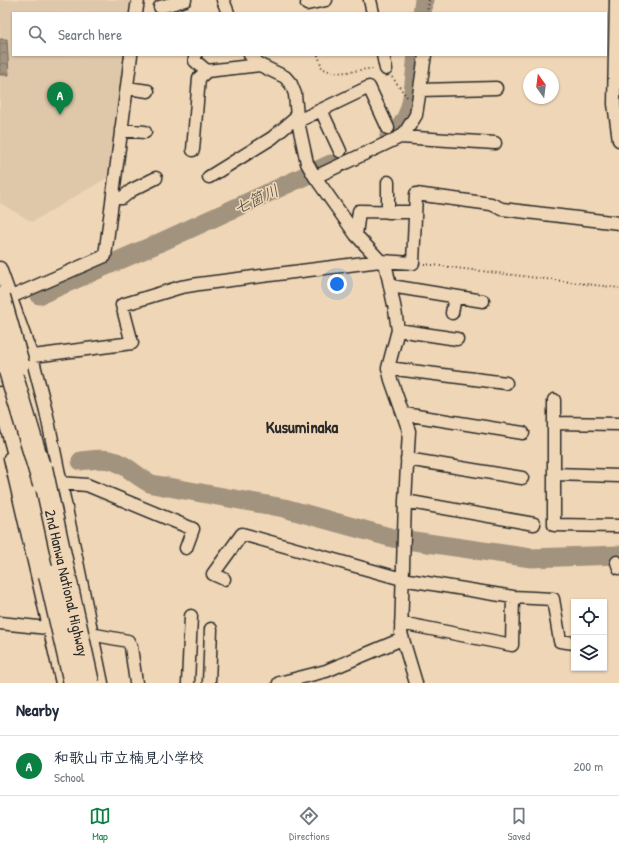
<!DOCTYPE html>
<meta charset="utf-8">
<style>
:root{--surface:#fff;--page:#f2f2f3;--text:#1f2937;--muted:#747a83;--line:#e0e1e3;--accent:#0b8043}
body{margin:0;font-family:"Patrick Hand","Klee One",sans-serif;background:var(--page);color:var(--text)}
.controls{position:absolute;right:12px;bottom:12px;display:grid;overflow:hidden;border-radius:0px;box-shadow:0 1px 3px #0004}
.controls button{width:36px;height:36px;display:grid;place-items:center;padding:0;border:0;border-bottom:1px solid var(--line);background:var(--surface);color:var(--text);font:20px sans-serif}
.compass{position:absolute;left:523px;top:68px;width:36px;height:36px;border-radius:50%;background:var(--surface);box-shadow:0 1px 3px #0004;rotate:346deg}
.you{position:absolute;left:337px;top:284px;width:14px;height:14px;margin:-10px;border:3px solid #fff;border-radius:50%;background:#1a73e8;box-shadow:0 0 0 6px #1a73e833}
.badge{display:grid;place-items:center;width:26px;height:26px;border-radius:50%;background:var(--accent);color:#fff;font-size:13px;font-weight:700}
.pin{position:absolute;translate:-50% -33px;filter:drop-shadow(0 1px 2px #0008)}
.pin::after{content:'';position:absolute;top:21px;width:14px;height:12px;background:inherit;clip-path:polygon(0 0,100% 0,50% 100%)}
.list{margin:0;padding:0;list-style:none}
h2{display:flex;justify-content:space-between;align-items:center;height:52px;margin:0;padding:0 16px;font-size:17px}
h2 small{font-size:13px;font-weight:400;color:var(--muted)}
.list li{display:grid;grid-template-columns:26px 1fr auto;gap:12px;align-items:center;box-sizing:border-box;height:60px;padding:0 16px;border-top:1px solid var(--line)}
.list b{display:block;font-size:15px;white-space:nowrap}
.list p{margin:0;font-size:13px;white-space:nowrap;color:var(--muted)}
.list em{font-size:13px;font-style:normal;color:var(--muted)}
.icon{flex:none;width:22px;height:22px;fill:none;stroke:currentColor;stroke-width:2;stroke-linecap:round;stroke-linejoin:round}
.map{position:relative;flex:none;width:619px;height:683px;overflow:hidden}
.search{position:absolute;background:var(--surface);box-shadow:0 1px 3px #0004;left:12px;right:12px;top:12px;height:44px;display:flex;align-items:center;gap:10px;box-sizing:border-box;padding:0 14px;border-radius:0px;color:var(--muted);font-size:15px}
.sheet{height:112px;background:var(--surface)}
nav{display:flex;justify-content:space-around;align-items:center;box-sizing:border-box;height:56px;border-top:1px solid var(--line);background:var(--surface);font-size:11px;color:var(--muted)}
nav a{display:grid;justify-items:center;gap:2px}
nav .on{color:var(--accent)}
.map>svg:first-child{display:block}
</style>
<div class="map">
<svg width="619" height="683" viewBox="0 0 619 683">
<defs>
<pattern id="water-waves" width="16" height="10" patternUnits="userSpaceOnUse"><rect width="16" height="10" fill="#a2937f"/><path d="M0 5q4-4 8 0t8 0" fill="none" stroke="#847868"/></pattern>
</defs>
<rect width="100%" height="100%" fill="#efd6b6"/>
<filter id="ink" filterUnits="userSpaceOnUse"><feTurbulence type="fractalNoise" baseFrequency=".025" numOctaves="2"/><feDisplacementMap in="SourceGraphic" scale="8" xChannelSelector="R" yChannelSelector="G"/><feConvolveMatrix kernelMatrix="1 2 1 2 8 2 1 2 1" color-interpolation-filters="sRGB"/></filter>
<g filter="url(#ink)">
<path fill="#dfc8aa" d="M0,0H134L132,13H13V55H127L112,175L32,222L0,203Z"/>
<path fill="url(#water-waves)" stroke="#72695d" d="M0,39H7L9,75H0Z"/>
<g fill="none" stroke-linecap="round" stroke-linejoin="round">
<path stroke="#a2937f" stroke-width="19" d="M422,13L424,0
M389,137C416,120 413,83 417,55
M39,295L159,243L331,164
M81,461C90,460 101,458 110,460C126,463 137,478 152,484L284,508L393,538L531,558L619,555"/>
<g stroke="#2b2b2b" stroke-width="15">
<path id="minor" d="M223,0L228,13
M370,0L373,13
M616,0L614,104L619,140
M307,4L326,0
M160,7L185,0
M136,13L138,0
M195,55V61L207,71
M250,55L260,65L285,77L291,84L295,94L297,117L307,163L315,177L356,235L386,267L395,310L398,330L388,368L391,380L409,431L405,501L401,633L416,683
M383,55L386,69
M127,88L148,91
M420,90L496,88
M321,110L340,151
M298,121L369,87L388,128
M121,130L145,132
M400,137L495,143
M193,150L199,78L207,71L260,65
M209,177L272,138L297,117
M315,177L400,137L406,131L416,115L425,55
M113,198H122L132,190L156,178
M388,212V182
M356,235L359,211L415,212
M0,268L32,357L46,411L102,683
M391,286L483,301
M11,297L105,256L131,55
M452,313L455,297
M398,330L457,339
M11,359L132,343L122,305L181,287L199,284L380,261L413,263L416,194L491,204L502,209L619,223
M388,368L506,383
M554,400V525L619,526
M404,414L523,433
M554,423L619,424
M10,458L62,683
M407,459L522,478
M554,474L619,476
M61,483L87,485L193,529L186,548
M405,501L534,524
M617,562L619,568
M224,579L213,574L242,534L402,579L513,597L553,599L560,641L574,643
M0,623L57,629
M401,623L512,645L513,597
M85,633L128,641L131,647L136,683
M188,683L191,616
M209,683L211,629
M279,683L326,671L402,639"/>
</g>
<g stroke="#2b2b2b" stroke-width="23">
<path id="trunk" d="M0,397L8,417L21,466"/>
</g>
<g stroke="#2b2b2b" stroke-width="25">
<path id="motorway" d="M22,447L35,495L49,575"/>
</g>
<path stroke="#2b2b2b" stroke-width="2" stroke-dasharray="1 3" stroke-linecap="butt" d="M427,13L429,0
M318,55L322,68C340,78 356,68 375,69
M392,77L407,97
M424,264L619,288"/>
<use href="#minor" stroke="#efd6b6" stroke-width="12"/>
<use href="#trunk" stroke="#efd6b6" stroke-width="20"/>
<use href="#motorway" stroke="#efd6b6" stroke-width="22"/>
<g stroke="#2b2b2b" stroke-width="23" stroke-linecap="butt">
<path id="trunk-bridge" d="M0,297L19,364
M42,468L89,683
M49,575L74,683"/>
</g>
<g stroke="#2b2b2b" stroke-width="25" stroke-linecap="butt">
<path id="motorway-bridge" d="M0,337L44,484"/>
</g>
<use href="#trunk-bridge" stroke="#efd6b6" stroke-width="20"/>
<use href="#motorway-bridge" stroke="#efd6b6" stroke-width="22"/>
</g>
</g>
<g text-anchor="middle" dominant-baseline="central" stroke-width="3.5" stroke-linejoin="round" paint-order="stroke">
<g font-size="15" fill="#2b2b2b" stroke="#efd6b6">
<text transform="translate(67 583) rotate(77)">2nd Hanwa National Highway</text>
</g>
<g font-size="16" font-style="italic" fill="#494540" stroke="#efd6b6">
<text transform="translate(256 199) rotate(-25)">七箇川</text>
</g>
<g font-size="17" font-weight="bold" fill="#2b2b2b" stroke="#efd6b6">
<text x="302" y="426">Kusuminaka</text>
</g>
</g>
</svg>
<div class="controls">
<button><svg class="icon" aria-label="locate" viewBox="0 0 24 24"><circle cx="12" cy="12" r="6"/><path d="M12 2v4M12 18v4M2 12h4M18 12h4"/></svg></button>
<button><svg class="icon" aria-label="layers" viewBox="0 0 24 24"><path d="M12 4l9 5-9 5-9-5zM3 14l9 5 9-5"/></svg></button>
</div>
<svg class="compass" viewBox="-18 -18 36 36"><path d="M0-13l5 13h-10z" fill="#e53935"/><path d="M0 13l5-13h-10z" fill="#747a83"/></svg>
<div class="you"></div>
<div class="pin badge" style="left:60px;top:115px">A</div>
<div class="search"><svg class="icon" aria-label="search" viewBox="0 0 24 24"><circle cx="10" cy="10" r="6"/><path d="M15 15l6 6"/></svg>Search here</div>
</div>
<section class="sheet">
<h2>Nearby<small></small></h2>
<ul class="list">
<li><span class="badge">A</span><div><b>和歌山市立楠見小学校</b><p>School</p></div><em>200 m</em></li>
</ul>
</section>
<nav>
<a class="on"><svg class="icon" aria-label="map" viewBox="0 0 24 24"><path d="M3 6l6-2 6 2 6-2v14l-6 2-6-2-6 2zM9 4v14M15 6v14"/></svg>Map</a>
<a><svg class="icon" aria-label="directions" viewBox="0 0 24 24"><path d="M12 3l9 9-9 9-9-9zM9 14v-3h6M13 9l2 2-2 2"/></svg>Directions</a>
<a><svg class="icon" aria-label="saved" viewBox="0 0 24 24"><path d="M7 4h10v16l-5-4-5 4z"/></svg>Saved</a>
</nav>
